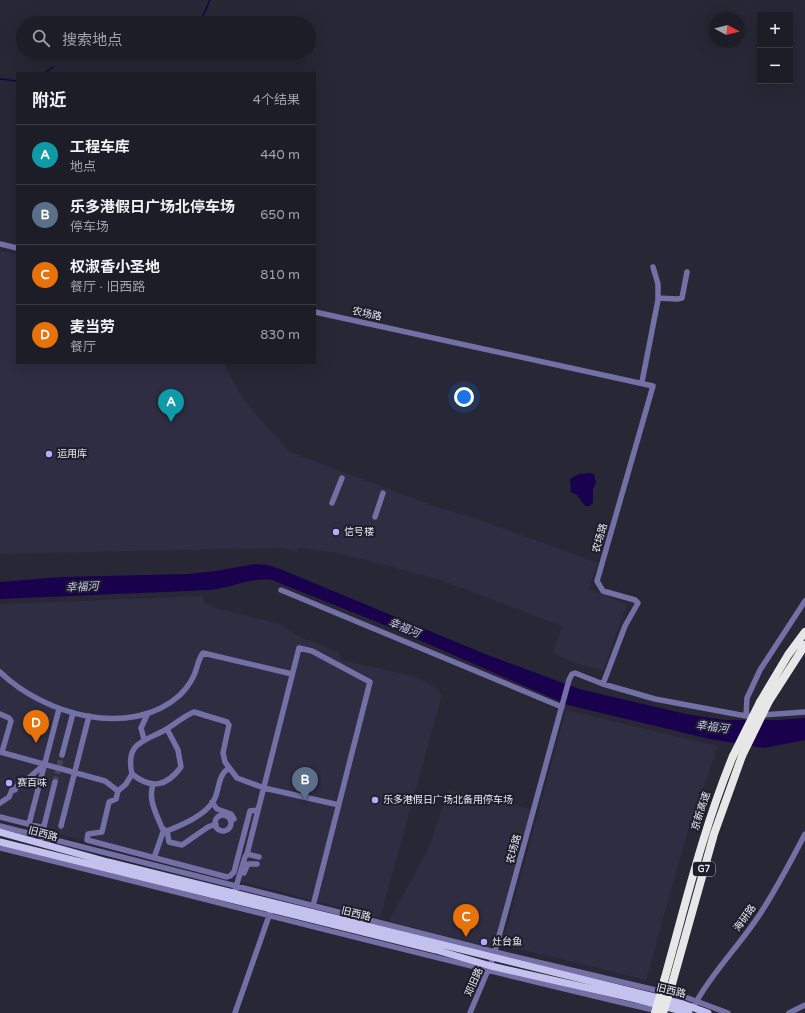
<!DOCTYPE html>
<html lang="zh">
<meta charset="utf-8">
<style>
:root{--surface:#1d1d28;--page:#2a2a34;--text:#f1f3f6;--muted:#a0a2a8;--line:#3b3b45;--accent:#bca0f2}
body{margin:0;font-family:"Varela Round","Noto Sans SC",sans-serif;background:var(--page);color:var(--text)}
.controls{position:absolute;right:12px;top:12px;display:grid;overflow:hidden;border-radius:0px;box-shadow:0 4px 16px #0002}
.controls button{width:36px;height:36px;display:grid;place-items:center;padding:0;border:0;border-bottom:1px solid var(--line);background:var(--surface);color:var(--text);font:20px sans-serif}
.compass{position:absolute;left:709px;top:12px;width:36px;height:36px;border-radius:50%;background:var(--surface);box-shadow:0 4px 16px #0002;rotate:97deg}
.you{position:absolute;left:464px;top:397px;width:14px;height:14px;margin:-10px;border:3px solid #fff;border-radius:50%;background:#1a73e8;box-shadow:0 0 0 6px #1a73e833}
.badge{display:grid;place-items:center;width:26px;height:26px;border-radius:50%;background:var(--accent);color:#fff;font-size:13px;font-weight:700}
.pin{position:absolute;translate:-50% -33px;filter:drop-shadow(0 1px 2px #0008)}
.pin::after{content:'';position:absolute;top:21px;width:14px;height:12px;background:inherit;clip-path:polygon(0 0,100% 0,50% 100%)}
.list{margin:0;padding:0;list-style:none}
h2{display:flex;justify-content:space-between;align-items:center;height:52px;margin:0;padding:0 16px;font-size:17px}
h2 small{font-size:13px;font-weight:400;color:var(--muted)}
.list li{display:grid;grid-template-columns:26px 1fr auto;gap:12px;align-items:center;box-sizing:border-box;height:60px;padding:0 16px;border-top:1px solid var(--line)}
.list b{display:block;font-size:15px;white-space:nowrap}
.list p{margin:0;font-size:13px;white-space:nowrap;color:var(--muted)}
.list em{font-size:13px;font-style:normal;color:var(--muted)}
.icon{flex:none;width:22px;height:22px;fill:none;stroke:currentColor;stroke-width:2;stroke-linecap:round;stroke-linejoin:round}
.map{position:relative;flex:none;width:805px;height:1013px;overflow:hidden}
.search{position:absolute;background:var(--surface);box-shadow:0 4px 16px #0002;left:16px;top:16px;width:300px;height:44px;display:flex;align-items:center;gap:10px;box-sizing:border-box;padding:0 14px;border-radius:22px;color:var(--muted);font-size:15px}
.panel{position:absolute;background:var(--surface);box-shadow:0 4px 16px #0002;left:16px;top:72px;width:300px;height:292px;border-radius:0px}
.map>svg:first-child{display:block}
</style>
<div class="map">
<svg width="805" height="1013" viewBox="0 0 805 1013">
<rect width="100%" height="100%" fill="#272735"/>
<path fill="#2e2d41" d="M0,251L17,254V363H224L238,391L259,418L290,452L442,509L469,516L598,563L589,589L627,604L603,671L578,664L552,653L562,626L438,579L337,553L299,548L297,552L283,548L0,554Z
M202,596L205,603L215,608L281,624L296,635L338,652L342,660L417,677L437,689L442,695L380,918L78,839L0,821V604Z
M566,710L718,746L687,834L646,980L502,945Z
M449,790L531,809L493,948L389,921L427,851Z"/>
<path fill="#1a014e" d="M590,473L594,474L596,483L593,489V503L589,506H585L577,495L571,492L570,479L579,474Z
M255,564L267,565L280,569L485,654L579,689L686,714L724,720H780L805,718V740L764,748L710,739L568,705L387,626L272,580C249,577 232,588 209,590L0,599V582L61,577L188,574L216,571Z"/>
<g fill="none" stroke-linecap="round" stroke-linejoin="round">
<path stroke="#1a014e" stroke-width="1.5" d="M200,23L210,0
M45,73L53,67
M0,79L17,81"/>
<path stroke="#454552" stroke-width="5.5" stroke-dasharray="5.5 3" stroke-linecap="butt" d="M55,782L62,755"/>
<path stroke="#7370a6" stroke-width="5.5" d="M0,244L17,248
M658,298L677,299L682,298L687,272
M315,312L653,386L597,581L603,591L635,600L638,603L625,626L603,684L575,673L572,674L569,680L493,958L470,1013
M642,382L658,300V284L653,267
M332,503L342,478
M375,517L383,493
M281,590L562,707
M0,672C43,714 130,740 180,695C187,688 193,680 196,670C198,664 199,658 203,653L292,674
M603,684L655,699L746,716L805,712
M0,714L9,718L11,721L2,752
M746,716L747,698L760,670L805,601
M144,739L141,728L148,713
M0,752L105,781L118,791L126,784L132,774C125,743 143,742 165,730C175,724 184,716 194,712L227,722L229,725L223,753L225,762L237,778L264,788L339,805
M62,755L73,713
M132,774C152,790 167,786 181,767L178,750L167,729
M153,784C148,800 156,813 162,828L167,831C182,825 206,815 214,800C220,789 217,776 229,768
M118,791L116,799L109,802L102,832L88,834L87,840L227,877L230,876L234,872L250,811L258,810
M212,802L217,809L231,814L234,819
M0,803L9,797L12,790H15L18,784L25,781L45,764
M215 823a8 8 0 1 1 16 0a8 8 0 1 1-16 0Z
M0,817L44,828
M29,824L59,709
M0,826L495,952L685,997L728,1013
M61,826L89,716
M167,831L169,842L182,845L208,827L216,824
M41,838L55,782
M0,848C219,902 438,960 658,1011
M247,854L299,648L312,651L370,682L313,906
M154,858L164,829
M244,873L248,864H257
M233,897L245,857L247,854L259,857
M695,1004C713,971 740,945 760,914C777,888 791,861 805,834
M235,1013L270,913
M789,1013L805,1005"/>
<path stroke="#c3c2ef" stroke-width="7" d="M0,832L108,862L683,1004L708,1013
M0,842L436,950L491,966L632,998L689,1013"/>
<path stroke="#e7e7e7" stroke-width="8" d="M769,701L805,645
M760,702L788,655L805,632
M664,981C685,906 703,829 733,756
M672,984L714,834L742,756"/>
<path stroke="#e7e7e7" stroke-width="8" d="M733,756L760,702
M742,756L769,701
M655,1013L664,981
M663,1013L672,984"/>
</g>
<g fill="#b1adfa" stroke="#1d1d2b" stroke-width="1.5">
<circle cx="49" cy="454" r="4"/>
<circle cx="336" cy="532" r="4"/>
<circle cx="9" cy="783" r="4"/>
<circle cx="375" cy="800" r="4"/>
<circle cx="484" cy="942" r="4"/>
</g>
<g text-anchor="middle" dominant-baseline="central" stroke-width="4" stroke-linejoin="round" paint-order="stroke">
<rect fill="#1d1d2b" stroke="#afafb9" stroke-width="1" x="693" y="862" width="22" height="14" rx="3"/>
<g font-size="9" font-weight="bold" fill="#ededf6">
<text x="704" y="869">G7</text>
</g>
<g font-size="10" fill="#ededf6" stroke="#1d1d2b">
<text transform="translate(367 314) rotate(12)">农场路</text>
<text transform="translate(600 538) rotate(-74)">农场路</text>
<text transform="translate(701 811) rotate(-72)">京新高速</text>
<text transform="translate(43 834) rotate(15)">旧西路</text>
<text transform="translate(514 849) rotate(-75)">农场路</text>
<text transform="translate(356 914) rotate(14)">旧西路</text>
<text transform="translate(745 918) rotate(-54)">海研路</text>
<text transform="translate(474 982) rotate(-66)">邓旧路</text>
<text transform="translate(671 991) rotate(14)">旧西路</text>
</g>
<g font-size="10" fill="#ededf6" stroke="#1d1d2b" text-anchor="start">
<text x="57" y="454">运用库</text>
<text x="344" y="532">信号楼</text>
<text x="17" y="783">赛百味</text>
<text x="383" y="800">乐多港假日广场北备用停车场</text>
<text x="492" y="942">灶台鱼</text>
</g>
<g font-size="11" font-style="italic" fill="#c7c7f3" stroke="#1d1d2b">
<text transform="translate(82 587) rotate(-3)">幸福河</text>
<text transform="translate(404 628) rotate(23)">幸福河</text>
<text transform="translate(712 727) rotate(8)">幸福河</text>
</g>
</g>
</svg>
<div class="controls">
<button>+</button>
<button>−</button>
</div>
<svg class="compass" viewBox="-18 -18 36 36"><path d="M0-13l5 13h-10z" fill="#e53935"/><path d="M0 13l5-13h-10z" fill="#a0a2a8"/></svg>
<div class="you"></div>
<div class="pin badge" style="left:171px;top:422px;background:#0f9aa8">A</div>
<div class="pin badge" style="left:305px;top:800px;background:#5c6f8a">B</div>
<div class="pin badge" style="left:466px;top:937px;background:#e8710a">C</div>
<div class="pin badge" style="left:36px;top:743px;background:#e8710a">D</div>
<div class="search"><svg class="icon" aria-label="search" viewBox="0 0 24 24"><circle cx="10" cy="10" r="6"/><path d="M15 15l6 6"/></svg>搜索地点</div>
<section class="panel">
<h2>附近<small>4个结果</small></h2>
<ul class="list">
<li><span class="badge" style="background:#0f9aa8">A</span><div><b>工程车库</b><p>地点</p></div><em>440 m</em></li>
<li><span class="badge" style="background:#5c6f8a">B</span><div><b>乐多港假日广场北停车场</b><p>停车场</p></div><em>650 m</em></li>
<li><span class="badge" style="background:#e8710a">C</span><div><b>权淑香小圣地</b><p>餐厅 · 旧西路</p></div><em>810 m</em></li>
<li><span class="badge" style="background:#e8710a">D</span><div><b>麦当劳</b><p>餐厅</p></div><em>830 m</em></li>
</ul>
</section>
</div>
